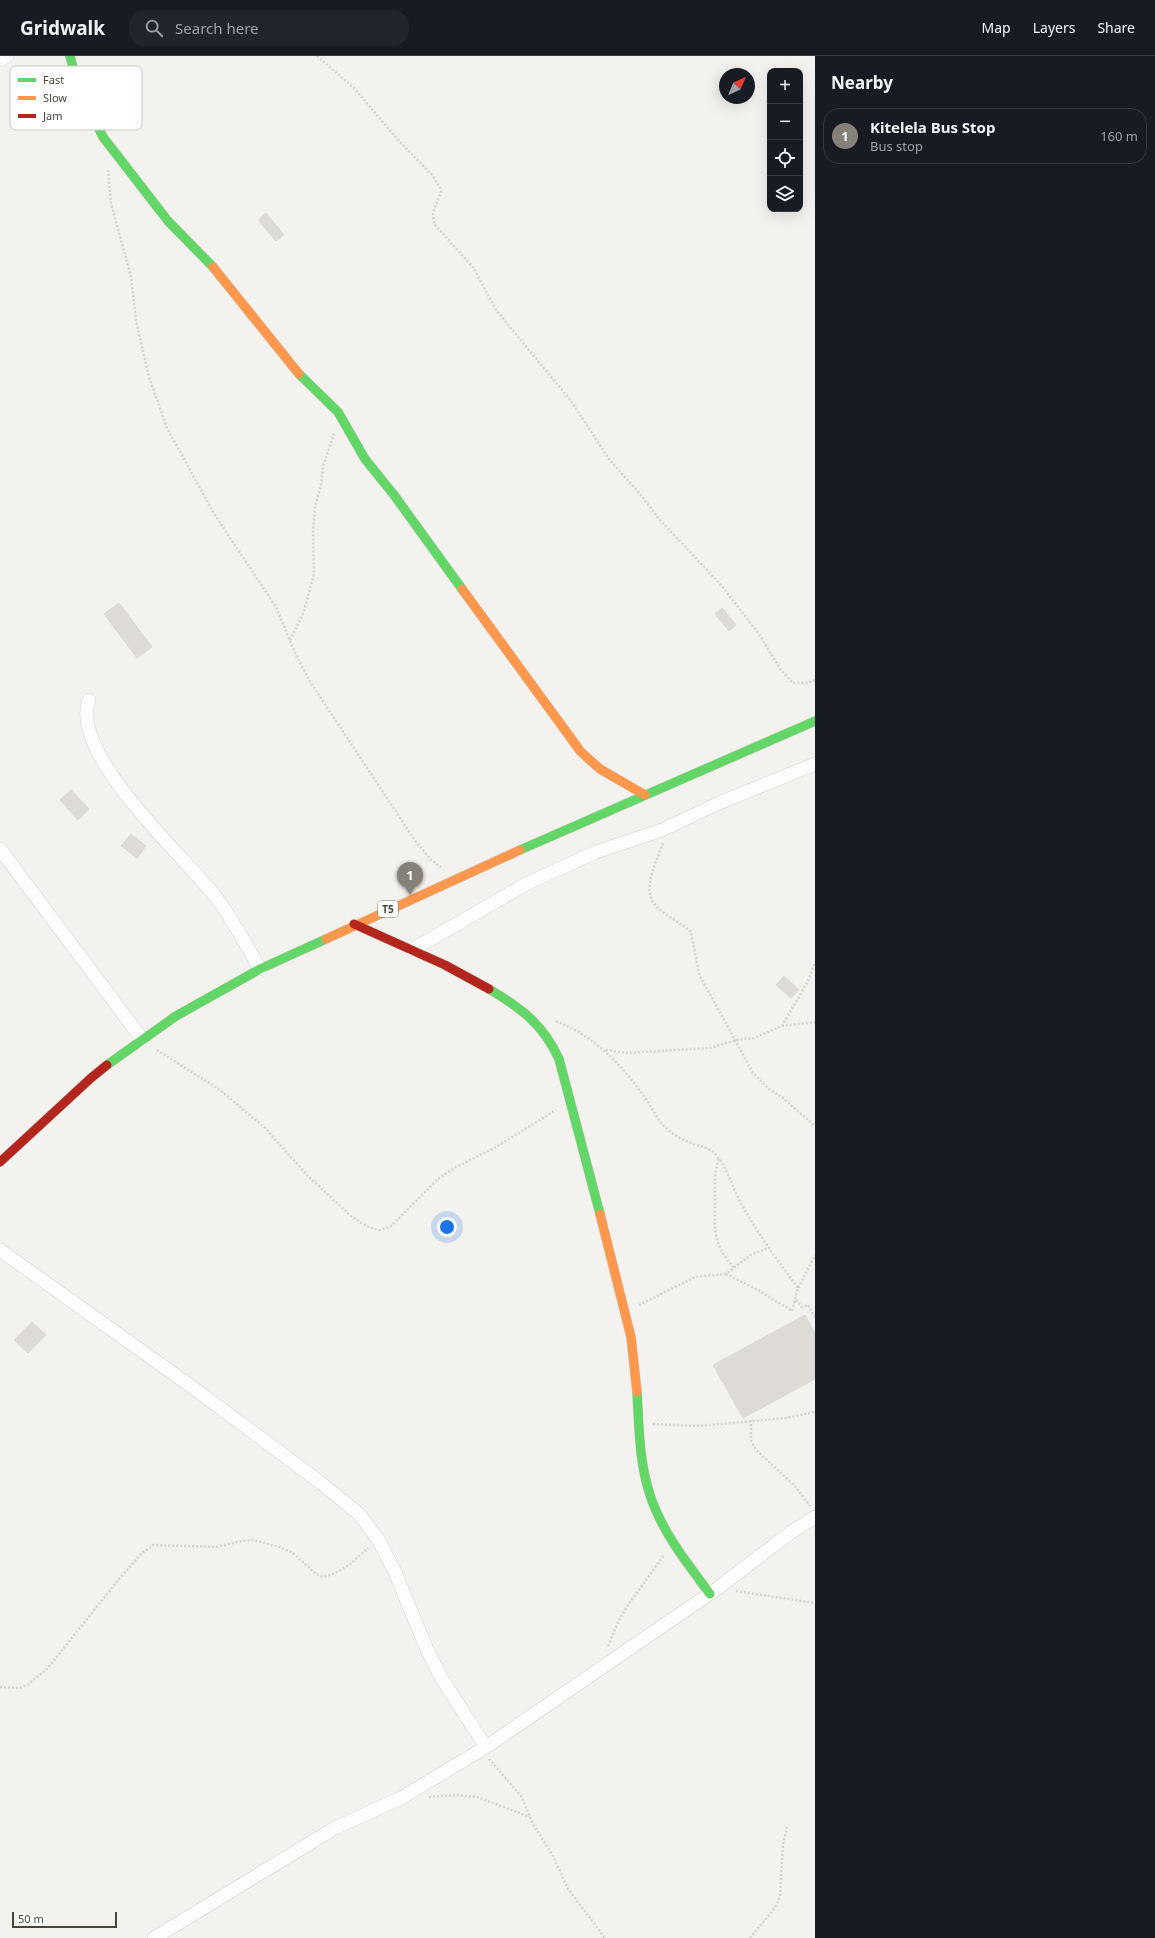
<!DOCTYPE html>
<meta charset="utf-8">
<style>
:root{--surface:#171b24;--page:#20242c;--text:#f1f3f6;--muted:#9ea1a6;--line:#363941;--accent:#868178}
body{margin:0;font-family:"Noto Sans",sans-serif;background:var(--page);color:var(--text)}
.controls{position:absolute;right:12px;top:12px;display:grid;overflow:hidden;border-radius:8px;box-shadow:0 4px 16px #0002}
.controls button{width:36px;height:36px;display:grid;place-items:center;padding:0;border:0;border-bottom:1px solid var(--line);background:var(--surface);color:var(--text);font:20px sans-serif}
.compass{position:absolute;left:719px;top:12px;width:36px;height:36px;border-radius:50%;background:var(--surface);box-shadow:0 4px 16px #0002;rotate:44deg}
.scale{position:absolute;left:12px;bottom:10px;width:105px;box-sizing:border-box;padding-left:4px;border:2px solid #4b4439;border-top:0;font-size:11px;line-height:14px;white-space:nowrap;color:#4b4439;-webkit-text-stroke:3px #fff;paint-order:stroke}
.you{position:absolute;left:447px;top:1171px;width:14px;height:14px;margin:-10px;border:3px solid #fff;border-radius:50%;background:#1a73e8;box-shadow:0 0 0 6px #1a73e833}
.badge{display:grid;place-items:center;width:26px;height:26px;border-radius:50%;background:var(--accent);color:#fff;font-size:13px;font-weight:700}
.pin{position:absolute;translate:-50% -33px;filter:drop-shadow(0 1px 2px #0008)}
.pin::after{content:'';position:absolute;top:21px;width:14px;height:12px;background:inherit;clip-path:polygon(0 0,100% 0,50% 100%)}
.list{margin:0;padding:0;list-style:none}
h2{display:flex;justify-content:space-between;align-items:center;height:52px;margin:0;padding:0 16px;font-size:17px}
h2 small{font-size:13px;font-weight:400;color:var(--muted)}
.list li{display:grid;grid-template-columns:26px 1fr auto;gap:12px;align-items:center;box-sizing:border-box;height:56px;margin:0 8px 8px;padding:0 8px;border:1px solid var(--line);border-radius:16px}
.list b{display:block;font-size:15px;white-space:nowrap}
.list p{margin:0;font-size:13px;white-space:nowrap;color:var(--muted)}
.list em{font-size:13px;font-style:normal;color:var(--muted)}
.icon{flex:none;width:22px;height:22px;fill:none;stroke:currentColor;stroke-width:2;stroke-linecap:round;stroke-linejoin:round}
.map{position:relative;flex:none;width:815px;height:1882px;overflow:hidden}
header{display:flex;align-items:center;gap:24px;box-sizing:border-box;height:56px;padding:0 20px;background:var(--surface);border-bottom:1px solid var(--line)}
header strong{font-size:19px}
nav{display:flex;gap:22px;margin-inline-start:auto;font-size:14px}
.search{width:280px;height:36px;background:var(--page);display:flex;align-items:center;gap:10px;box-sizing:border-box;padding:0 14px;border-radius:16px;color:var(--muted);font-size:15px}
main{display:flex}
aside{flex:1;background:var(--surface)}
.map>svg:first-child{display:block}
</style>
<header>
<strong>Gridwalk</strong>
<div class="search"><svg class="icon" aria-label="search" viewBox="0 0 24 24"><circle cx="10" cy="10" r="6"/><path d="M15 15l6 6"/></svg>Search here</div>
<nav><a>Map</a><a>Layers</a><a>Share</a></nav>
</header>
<main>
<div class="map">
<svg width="815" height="1882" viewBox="0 0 815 1882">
<rect width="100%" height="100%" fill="#f4f2ee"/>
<path fill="#dedbd6" stroke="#dcd9d4" d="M266,157L284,179L276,185L258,164Z
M119,547L152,591L137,602L104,558Z
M722,552L736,569L729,575L715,558Z
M71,734L89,753L78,764L60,744Z
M131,778L146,790L137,802L121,790Z
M784,920L799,934L791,942L776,929Z
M805,1259L815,1277V1323L743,1362L713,1309Z
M32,1266L46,1279L28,1297L14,1284Z"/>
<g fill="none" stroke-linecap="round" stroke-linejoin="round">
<g stroke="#d2d0cb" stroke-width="14">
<path id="street" d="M0,4L7,0
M89,644C69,698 183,799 215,840C233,863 246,889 260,913
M0,793L142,983
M412,894L526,828L596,796L662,774L719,747L815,708
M0,1194L188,1328L321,1427L359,1458L378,1483L395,1516L428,1596L442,1623L486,1691
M154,1882L335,1772L403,1741L486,1691L718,1532L790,1477L815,1461"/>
</g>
<g stroke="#d3cfc5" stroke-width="10">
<path id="fast" d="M70,0L78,31L103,81L168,165L213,211
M299,318L338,356L365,403L394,439L462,533
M520,794L815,665
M489,933C521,952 543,968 559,1003L600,1158
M107,1009L176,960L260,913L326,883
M637,1336C639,1370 639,1406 650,1439C662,1476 687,1507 710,1538"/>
</g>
<g stroke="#d3cfc5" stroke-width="10">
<path id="slow" d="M213,211L299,318
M462,533L581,696L600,713L645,739
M326,883L520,794
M600,1158L631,1281L637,1336"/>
</g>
<g stroke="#d3cfc5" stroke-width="10">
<path id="jam" d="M354,868L445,909L489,933
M0,1106L91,1022L107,1009"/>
</g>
<path stroke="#d3d2cc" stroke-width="2.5" stroke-dasharray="2 2" stroke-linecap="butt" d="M317,0L353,31L399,85L432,119L440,131L441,136L433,156L434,168L473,211L496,254L571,345L609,403L640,438L659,463L721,529L759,578L781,614L793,627H807L815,624
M108,114L111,147L131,221L136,265L149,321L167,372L213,456L276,551L295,597L309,624L416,786L431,804L441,811
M290,584L303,558L314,518L313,476L315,451L321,429L323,410L334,378
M663,787C657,806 639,835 658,852C668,861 681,867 691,876L699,918L753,1017L769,1033L783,1042L815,1070
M556,965C597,982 621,1008 646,1043C654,1054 657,1065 667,1073C674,1079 682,1083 691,1087C700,1091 711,1091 717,1100C728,1114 733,1133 742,1149C758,1178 778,1205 798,1232
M782,970L808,925L815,906
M157,994L220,1034L264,1071L308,1120L352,1161L368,1171L379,1174L390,1171L438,1123L454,1112L496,1091L556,1054
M606,994L627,997L710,992L736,984L754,982L782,970L815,966
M719,1103C714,1115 715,1126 715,1140C715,1173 711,1185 734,1212
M726,1218L758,1234L792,1255L798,1232L815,1199
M796,1244L802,1251L808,1249L815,1261
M639,1249L695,1221L726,1218L752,1198L769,1192
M751,1364V1384L756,1394L794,1429L810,1450
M653,1368L699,1370L786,1362L815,1356
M736,1535L815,1547
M608,1590L618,1566L628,1549L664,1499
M0,1631L20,1632L27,1629L47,1613L119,1523L142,1497L153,1489L216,1491L242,1485L253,1484L280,1491L293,1497L316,1518L323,1521L333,1518L349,1509L368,1492
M489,1703L521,1740L534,1770L552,1798L568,1833L605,1882
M429,1741L456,1739L477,1741L530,1761
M750,1882L770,1858L777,1848L780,1839L783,1789L787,1771"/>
<use href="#street" stroke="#fdfdfc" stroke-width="13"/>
<use href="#fast" stroke="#63d668" stroke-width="9"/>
<use href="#slow" stroke="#ff974d" stroke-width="9"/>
<use href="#jam" stroke="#b3261e" stroke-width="9"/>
</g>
<g text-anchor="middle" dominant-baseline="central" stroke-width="3.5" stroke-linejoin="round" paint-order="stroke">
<rect fill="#fff" stroke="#817c74" stroke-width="1" x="378" y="845" width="20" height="16" rx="3"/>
<g font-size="10" font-weight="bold" fill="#4b4439">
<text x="388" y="853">T5</text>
</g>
</g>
<rect x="10" y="10" width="132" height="64" rx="6" fill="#fff" stroke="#c9c7c4" stroke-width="1"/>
<rect x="18" y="22" width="18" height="4" fill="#63d668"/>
<rect x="18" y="40" width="18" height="4" fill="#ff974d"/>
<rect x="18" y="58" width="18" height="4" fill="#b3261e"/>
<g font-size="11" fill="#4b4439">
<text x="43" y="28">Fast</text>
<text x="43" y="46">Slow</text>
<text x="43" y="64">Jam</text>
</g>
</svg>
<div class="controls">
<button>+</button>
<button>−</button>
<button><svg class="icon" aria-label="locate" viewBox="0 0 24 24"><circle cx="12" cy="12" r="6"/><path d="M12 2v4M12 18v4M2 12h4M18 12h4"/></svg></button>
<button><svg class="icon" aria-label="layers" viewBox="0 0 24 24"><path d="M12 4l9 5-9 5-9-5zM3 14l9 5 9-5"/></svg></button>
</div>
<svg class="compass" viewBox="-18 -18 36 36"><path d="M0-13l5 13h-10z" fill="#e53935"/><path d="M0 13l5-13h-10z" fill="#9ea1a6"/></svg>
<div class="scale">50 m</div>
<div class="you"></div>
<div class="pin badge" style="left:410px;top:839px">1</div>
</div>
<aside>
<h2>Nearby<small></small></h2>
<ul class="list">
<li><span class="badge">1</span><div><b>Kitelela Bus Stop</b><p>Bus stop</p></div><em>160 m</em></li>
</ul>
</aside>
</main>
